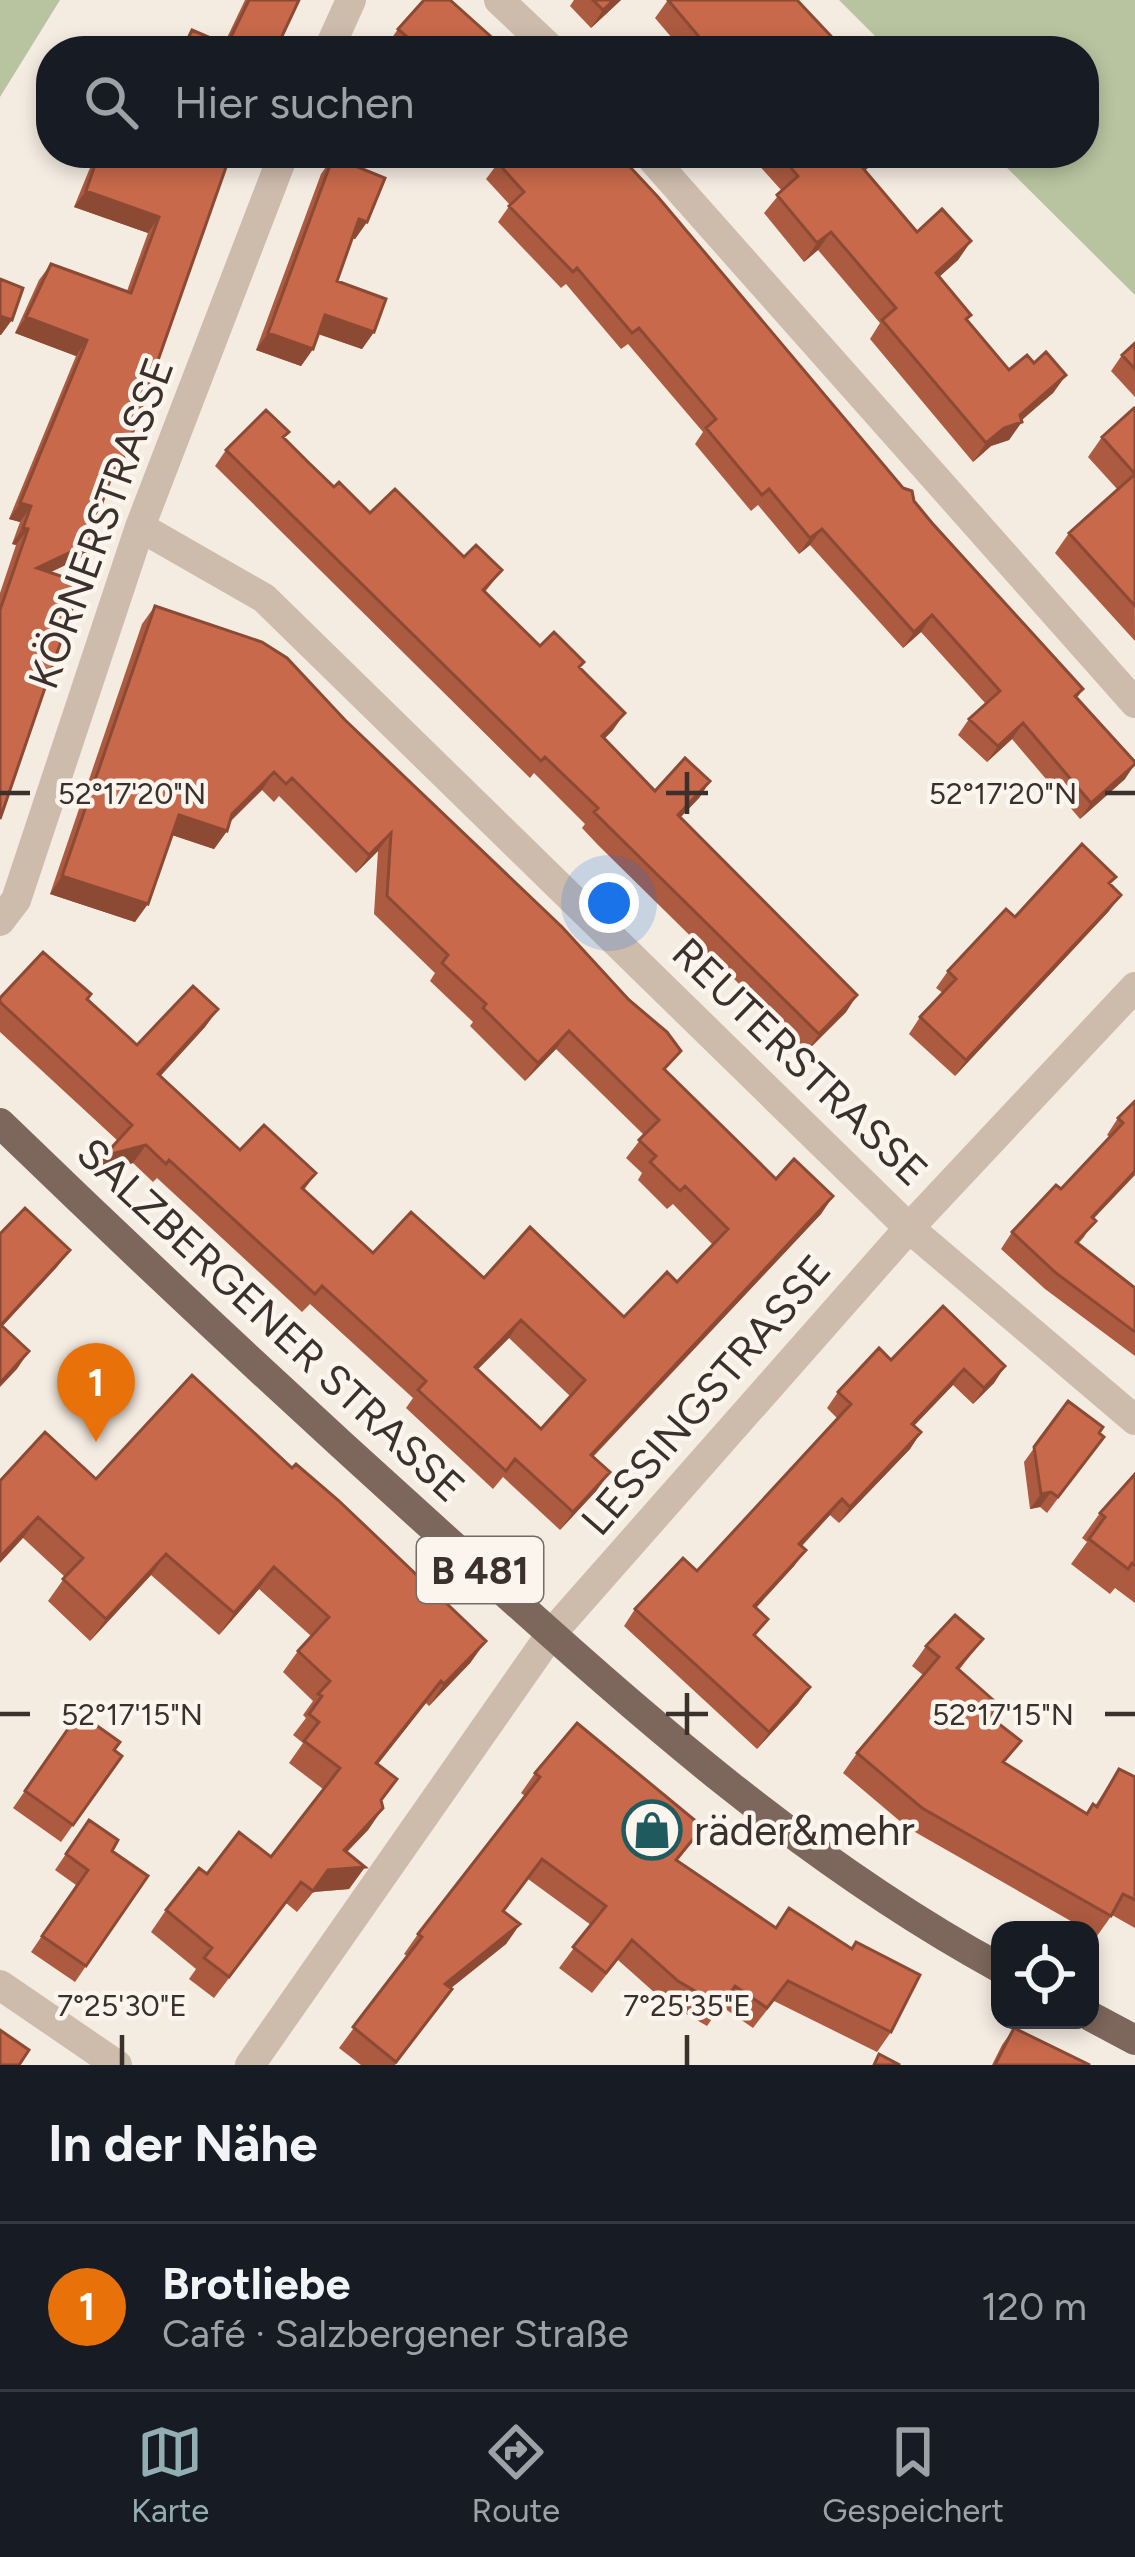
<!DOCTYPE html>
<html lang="de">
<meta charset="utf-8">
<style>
:root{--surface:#171b24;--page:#20242c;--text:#f1f3f6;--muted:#9ea1a6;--line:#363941;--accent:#92aeb2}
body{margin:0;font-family:Figtree,sans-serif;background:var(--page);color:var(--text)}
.controls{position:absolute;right:36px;bottom:36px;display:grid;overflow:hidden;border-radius:24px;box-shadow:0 6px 18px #0003}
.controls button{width:108px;height:108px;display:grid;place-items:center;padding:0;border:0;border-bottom:3px solid var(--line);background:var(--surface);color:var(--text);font:60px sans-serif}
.you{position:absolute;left:609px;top:903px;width:42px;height:42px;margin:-30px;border:9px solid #fff;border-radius:50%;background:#1a73e8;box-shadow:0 0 0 18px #1a73e833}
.badge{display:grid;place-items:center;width:78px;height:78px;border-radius:50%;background:var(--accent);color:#fff;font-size:39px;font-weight:700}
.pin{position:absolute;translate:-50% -99px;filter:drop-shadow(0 3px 6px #0008)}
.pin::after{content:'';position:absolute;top:63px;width:42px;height:36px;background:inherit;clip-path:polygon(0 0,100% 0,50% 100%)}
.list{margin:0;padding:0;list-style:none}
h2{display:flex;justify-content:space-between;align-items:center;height:156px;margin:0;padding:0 48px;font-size:51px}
h2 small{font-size:39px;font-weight:400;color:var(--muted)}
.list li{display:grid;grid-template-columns:78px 1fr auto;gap:36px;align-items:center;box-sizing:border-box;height:168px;padding:0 48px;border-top:3px solid var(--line)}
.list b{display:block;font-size:45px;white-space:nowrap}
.list p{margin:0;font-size:39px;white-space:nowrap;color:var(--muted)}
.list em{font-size:39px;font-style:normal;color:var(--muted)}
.icon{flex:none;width:66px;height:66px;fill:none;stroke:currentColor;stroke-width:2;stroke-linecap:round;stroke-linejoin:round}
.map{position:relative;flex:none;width:1135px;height:2065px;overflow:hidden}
.search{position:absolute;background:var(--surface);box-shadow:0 6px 18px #0003;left:36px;right:36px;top:36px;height:132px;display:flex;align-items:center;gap:30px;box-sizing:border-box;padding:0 42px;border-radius:48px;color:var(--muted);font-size:45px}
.sheet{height:324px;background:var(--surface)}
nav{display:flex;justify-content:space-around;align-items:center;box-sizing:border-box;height:168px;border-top:3px solid var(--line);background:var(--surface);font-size:33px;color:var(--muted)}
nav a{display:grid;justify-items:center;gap:6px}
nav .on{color:var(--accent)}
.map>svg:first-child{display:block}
</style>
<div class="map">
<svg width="1135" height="2065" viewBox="0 0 1135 2065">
<rect width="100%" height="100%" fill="#f4ebe1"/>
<path fill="#b8c4a0" d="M0,0H60L0,97Z
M839,0H1135V295L992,153H1084V51H890Z"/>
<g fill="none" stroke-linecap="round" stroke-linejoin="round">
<path stroke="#cdbbac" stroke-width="30" d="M499,0L553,51
M328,51L351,0
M647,153L1135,703
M140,527L264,598L909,1228L1135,1420
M0,921L16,900L140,527L284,153
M0,1985L117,2065
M250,2065L551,1634L909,1228L1135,987"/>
<path stroke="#7d675c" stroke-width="30" d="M0,1123C157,1275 317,1424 480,1570C643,1717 806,1862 1000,1968
M1090,2016L1135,2040"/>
</g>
<path fill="#ac5a40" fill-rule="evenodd" d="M245,0H299L275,51H178L192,30L224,44Z
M574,0H621L591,28L570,6Z
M668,0L845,51H683L655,18Z
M398,29L507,51H394L387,45Z
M96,153H231L94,525L102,537L91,553L50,572L0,819V593L16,545L12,544L20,522L9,519L76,356L15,333L39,280L51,264L127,291L148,233L74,207Z
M748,153H878L864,170L917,232L971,241L958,260L939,277L967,321L1009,370L1034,363L1066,375L1053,393L1022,420L1009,440L991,446L973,462L870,339L880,323L818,250L804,262L764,213L782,191Z
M333,157L367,222L355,239L352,238L337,281L374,332L362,349L318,334L313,349L301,366L256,350L321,174Z
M498,163L914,501L1083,689L1077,698L1125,779L1080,819L1012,739L987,762L958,735L969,719L986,704L921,632L903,648L810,545L799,554L758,505L751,511L695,444L703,432L628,344L621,349L566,284L561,288L498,222L510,205L486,179Z
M1135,343V397L1111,371L1122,355Z
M1134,408L1135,641L1055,553L1069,533L1118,490L1088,457L1102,437Z
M284,438L334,487L370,513L464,557L502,570L485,592L540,646L580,668L613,730L604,739L655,791L710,781L699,798L680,818L857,995L846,1012L807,1051L598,845L582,828L585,824L534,773L530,778L215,466L226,450Z
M155,606L666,1071L776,1179L833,1196L821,1214L593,1457L597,1490L560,1530L503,1477L493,1489L406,1408L413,1398L310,1304L302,1312L157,1178L153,1182L133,1163L91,1174L118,1141L0,1032V998L88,999L137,1045L218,1009L205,1027L160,1076L240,1150L316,1173L304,1190L373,1253L484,1278L624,1317L677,1282L713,1245L673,1204L667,1209L638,1180L642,1173L626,1158L644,1135L556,1049L525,1081L470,1026L473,1022L430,981L435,973L374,914L378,851L356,873L279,796L274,802L262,790L230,822L227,831L214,849L172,835L135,922L50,894L142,624ZM509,1338L570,1396L541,1429L477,1370Z
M1116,877L1110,884L1109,911L955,1076L909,1034L920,1017L943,993L936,988L948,971L1015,917Z
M1135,1101L1094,1219L1084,1237L1078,1244L1135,1288V1356L1045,1289L1001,1249L1012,1232L1061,1189L1110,1137L1107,1135L1118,1118Z
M891,1360L1005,1366L994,1383L973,1404L953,1385L914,1426L921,1432L910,1449L839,1523L830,1515L802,1546L806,1550L794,1566L756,1608V1637L810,1687L798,1704L757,1749L624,1626L635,1609L697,1571L838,1419L827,1408L838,1392Z
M1068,1401L1104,1437L1047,1513L1040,1507L1030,1509L1024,1462Z
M1135,1474V1603L1115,1588L1110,1594L1071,1564L1087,1542L1082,1538L1100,1513Z
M96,1479L471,1662L429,1706L426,1703L378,1764L383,1808L368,1830L346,1852L365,1867L349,1889L313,1892L297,1912L286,1903L214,1998L189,1979L196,1969L151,1932L166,1910L207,1874L271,1857L323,1789L289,1763L303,1743L293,1735L306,1718L303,1715L313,1701L283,1672L298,1651L311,1636L259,1589L219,1635L151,1575L90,1641L48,1601L65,1577L23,1538L0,1481Z
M983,1639L959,1670L1000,1706L991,1718L1005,1763L1086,1813L1093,1804L1095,1806L1119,1769L1135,1777V1928L1112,1915L1097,1936L908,1828L843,1773L857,1753L923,1675L912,1666L926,1646Z
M79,1713L114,1750L122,1756L61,1842L13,1808Z
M535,1773L703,1827L677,1861L776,1927L851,1949L856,1942L891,2032L877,2052L774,2001L753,2028L721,2006L707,2026L664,2001L618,1960L592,1993L559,1968L591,1925L528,1879L503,1912L520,1924L506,1944L451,1988L438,2009L395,2065H361L339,2048L407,1956L404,1954L418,1934L525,1796L521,1793Z
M89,1820L112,1851L148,1876L75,1982L31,1952L76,1885L55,1870Z
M1014,2028L1090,2065H992L1002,2045Z"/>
<path fill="#8c4a34" d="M614,0H621L591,28L603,10Z
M876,153H878L868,168L848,184L861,166Z
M86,191L159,217L148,233L74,207Z
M359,219L367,222L355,239L347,236Z
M831,232L818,250L804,262L817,243Z
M971,241L958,260L923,291L936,273Z
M325,315L374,332L362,349L313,332Z
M0,316L12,320L1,335H0Z
M26,317L87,340L76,356L15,333Z
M268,333L313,349L301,366L256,350Z
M1066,375L1053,393L1018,423L1022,422L1009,440L991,446L973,462L986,443Z
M20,503L31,506L20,522L9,519Z
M23,528L28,529L16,545L12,544Z
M822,529L810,545L799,554L810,538Z
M102,537L91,553L26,584L37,568Z
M932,615L921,632L903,648L914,632Z
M625,713L613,730L590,753L602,736Z
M1023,723L1012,739L987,762L998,746Z
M1135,764L1125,779L1080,819L1091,803Z
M274,772L262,790L222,829L227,831L214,849L166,833L179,815L232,814Z
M710,781L699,798L666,832L678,815Z
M391,833L378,851L356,873L369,855Z
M62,876L148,904L135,922L50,894Z
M1121,895L1109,911L955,1076L966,1060Z
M857,995L846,1012L807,1051L819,1034Z
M218,1009L205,1027L146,1092L158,1074Z
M569,1031L556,1049L525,1081L538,1063Z
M146,1145L133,1163L91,1174L104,1156Z
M1135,1171V1175L1080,1233L1092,1217Z
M833,1196L821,1214L578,1472L591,1455Z
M70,1250L57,1267L0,1329L1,1325Z
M521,1320L509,1338L462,1385L475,1367Z
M29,1351L17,1369L0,1387V1383Z
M1005,1366L994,1383L973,1404L984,1388Z
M964,1369L953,1385L900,1440L912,1424Z
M921,1432L910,1449L839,1523L850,1507Z
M610,1472L597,1490L560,1530L573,1512Z
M1051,1492L1040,1507L1030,1509L1041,1494Z
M842,1499L830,1515L788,1560L799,1544Z
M38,1517L23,1538L0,1563V1557Z
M806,1550L794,1566L742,1623L754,1606Z
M166,1554L151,1575L90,1641L106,1619Z
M274,1567L259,1589L219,1635L234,1613Z
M486,1641L471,1662L429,1706L444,1684Z
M441,1681L426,1703L361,1785L376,1763Z
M810,1687L798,1704L757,1749L769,1732Z
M383,1808L368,1830L330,1870L365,1867L349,1889L313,1892L297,1912L344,1850Z
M520,1924L506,1944L431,2004L445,1984Z"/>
<path fill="#c8694b" stroke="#8c4a34" stroke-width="3" fill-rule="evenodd" d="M249,0H299L275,51H182L192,30L227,45Z
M424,0H450L507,51H423L398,29Z
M593,0H614L603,10Z
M668,0H797L845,51H711Z
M914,41L924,51H903Z
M99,153H231L119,471L114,469L94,525L102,537L37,568L81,583L0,819V610L28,529L23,528L31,506L20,503L87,340L26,317L51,264L131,293L159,217L86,191Z
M507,153H617L658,197L903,488L912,491L914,501L932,523L1083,689L1075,696L1135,762V764L1091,803L1023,723L998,746L969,719L1000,691L932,615L914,632L822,529L810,538L769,489L762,495L706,428L716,419L639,328L632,333L577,268L573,272L509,206L524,192L498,163Z
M778,153H876L861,166L917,232L942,209L971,241L936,273L971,315L966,319L1009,370L1027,355L1034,363L1046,352L1066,375L1020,415L1022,422L1004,428L986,443L882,320L896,308L831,232L817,243L777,195L798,176Z
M333,157L385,178L367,222L359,219L337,281L386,299L374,332L325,315L313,349L268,333Z
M0,279L23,288L12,320L0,316Z
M1135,343V369L1122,355Z
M1134,408L1135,409V474L1102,437Z
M266,410L289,432L283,437L309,463L334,487L339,482L370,513L395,489L464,557L476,545L502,570L483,590L540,646L554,632L584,662L579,667L625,713L602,736L655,791L685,758L710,781L678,815L857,995L819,1034L610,828L594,812L598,808L545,757L541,761L226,450Z
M1135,474V606L1069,533Z
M155,606L262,642L287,658L345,720L562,927L629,1000L667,1032L681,1051L664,1069L776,1179L794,1159L833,1196L591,1455L610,1472L573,1512L515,1459L506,1471L418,1390L426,1381L322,1286L315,1294L169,1160L166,1164L146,1145L104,1156L132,1125L0,1002V998L43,952L91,994L87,999L137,1045L193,986L218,1009L158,1074L240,1150L264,1125L316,1173L302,1188L373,1253L411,1212L484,1278L530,1227L624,1317L667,1272L677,1282L728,1229L685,1186L680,1191L650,1162L656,1156L639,1140L659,1120L569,1031L538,1063L483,1008L486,1004L442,963L448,955L387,896L391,833L369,855L292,778L286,784L274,772L232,814L227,831L179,815L148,904L62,876ZM521,1320L585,1380L541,1429L475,1367Z
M1082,844L1116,877L1109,883L1121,895L966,1060L920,1017L956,979L948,971L1006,909L1015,917Z
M1135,1101V1171L1092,1217L1096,1221L1076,1242L1135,1288V1332L1056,1273L1012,1232L1056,1185L1061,1189L1123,1123L1118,1118Z
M25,1208L70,1250L1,1325L29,1351L0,1383V1234Z
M943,1306L1005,1366L984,1388L964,1369L912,1424L921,1432L850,1507L842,1499L799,1544L806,1550L754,1606L768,1619L754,1635L810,1687L769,1732L635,1609L683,1558L697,1571L851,1404L838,1392L879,1348L891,1360Z
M192,1375L292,1468L296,1464L338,1500L486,1641L444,1684L441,1681L376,1763L397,1779L381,1800L383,1808L344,1850L365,1867L328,1870L313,1891L301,1882L229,1977L204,1958L212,1948L166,1910L199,1868L207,1874L239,1832L271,1857L340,1768L304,1741L319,1722L309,1714L322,1696L318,1694L330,1681L298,1651L329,1617L274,1567L234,1613L166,1554L106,1619L63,1579L83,1558L38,1517L0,1557V1481L45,1432L96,1479Z
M1068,1401L1103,1427L1099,1433L1104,1437L1058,1497L1051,1492L1041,1494L1034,1447Z
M1135,1474V1565L1132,1563L1128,1569L1089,1539L1105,1517L1100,1513Z
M955,1615L983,1639L957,1668L1000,1706L990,1717L1021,1741L1003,1762L1087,1814L1093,1804L1097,1807L1119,1769L1135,1777V1900L1123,1894L1111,1916L922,1808L857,1753L939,1657L926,1646Z
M79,1713L120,1742L114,1750L122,1756L73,1825L25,1791Z
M577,1723L703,1827L676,1860L776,1928L789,1908L852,1949L856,1942L920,1975L891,2032L788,1981L767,2008L735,1986L721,2006L678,1981L632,1940L606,1973L573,1947L606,1906L542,1859L503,1911L520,1924L445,1984L452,1989L396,2062L353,2027L422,1937L418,1934L540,1777L535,1773Z
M89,1820L118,1840L112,1851L148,1876L86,1966L42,1936L88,1870L66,1854Z
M1014,2028L1090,2065H995Z
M0,2030L29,2050L19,2065H0Z
M879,2054L900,2065H874Z"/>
<path fill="none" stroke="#3b302b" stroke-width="4.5" d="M687,772V814M0,793H30M666,793H708M1105,793H1135M687,1693V1735M0,1714H30M666,1714H708M1105,1714H1135M122,2035V2065M687,2035V2065"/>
<defs>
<g id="shop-ring" transform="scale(3)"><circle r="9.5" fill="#fbf5ee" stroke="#1f5a5e" stroke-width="1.5"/><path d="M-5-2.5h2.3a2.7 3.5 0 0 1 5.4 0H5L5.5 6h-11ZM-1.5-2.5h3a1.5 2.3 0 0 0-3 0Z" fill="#1f5a5e"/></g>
</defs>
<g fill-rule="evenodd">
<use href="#shop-ring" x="652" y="1830"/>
</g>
<g text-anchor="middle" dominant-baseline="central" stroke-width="9" stroke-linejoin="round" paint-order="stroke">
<rect fill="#fbf5ee" stroke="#756b66" stroke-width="3" x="417" y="1537" width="126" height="66" rx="9"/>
<g font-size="39" font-weight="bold" fill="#3b302b">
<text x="480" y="1570">B 481</text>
</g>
<g font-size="42" fill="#3b302b" stroke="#fbf5ee">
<text transform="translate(101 523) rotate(-70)">KÖRNERSTRASSE</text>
<text transform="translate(800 1062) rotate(44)">REUTERSTRASSE</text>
<text transform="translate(271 1320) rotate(43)">SALZBERGENER STRASSE</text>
<text transform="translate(706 1395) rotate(-49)">LESSINGSTRASSE</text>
</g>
<g font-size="42" fill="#3b302b" stroke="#fbf5ee" text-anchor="start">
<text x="694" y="1830">räder&amp;mehr</text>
</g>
</g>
<g font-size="30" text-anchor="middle" fill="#3b302b" stroke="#fbf5ee" stroke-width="9" stroke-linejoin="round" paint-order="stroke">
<text x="132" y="804">52°17'20"N</text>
<text x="1003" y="804">52°17'20"N</text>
<text x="132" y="1725">52°17'15"N</text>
<text x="1003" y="1725">52°17'15"N</text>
<text x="122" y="2016">7°25'30"E</text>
<text x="687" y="2016">7°25'35"E</text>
</g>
</svg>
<div class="controls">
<button><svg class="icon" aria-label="locate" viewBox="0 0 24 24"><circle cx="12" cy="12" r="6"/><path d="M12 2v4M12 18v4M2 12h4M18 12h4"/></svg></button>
</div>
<div class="you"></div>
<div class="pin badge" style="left:96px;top:1442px;background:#e8710a">1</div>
<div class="search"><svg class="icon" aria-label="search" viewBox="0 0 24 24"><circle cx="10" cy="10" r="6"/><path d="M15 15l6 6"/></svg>Hier suchen</div>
</div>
<section class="sheet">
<h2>In der Nähe<small></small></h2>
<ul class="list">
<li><span class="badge" style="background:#e8710a">1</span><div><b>Brotliebe</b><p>Café · Salzbergener Straße</p></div><em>120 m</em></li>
</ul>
</section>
<nav>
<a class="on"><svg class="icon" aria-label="map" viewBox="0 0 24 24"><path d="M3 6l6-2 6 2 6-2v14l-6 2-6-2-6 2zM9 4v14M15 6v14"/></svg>Karte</a>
<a><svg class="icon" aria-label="directions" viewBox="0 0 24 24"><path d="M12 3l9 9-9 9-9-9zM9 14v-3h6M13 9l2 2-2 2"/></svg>Route</a>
<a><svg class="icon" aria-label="saved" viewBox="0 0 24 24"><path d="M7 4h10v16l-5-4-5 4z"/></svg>Gespeichert</a>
</nav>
